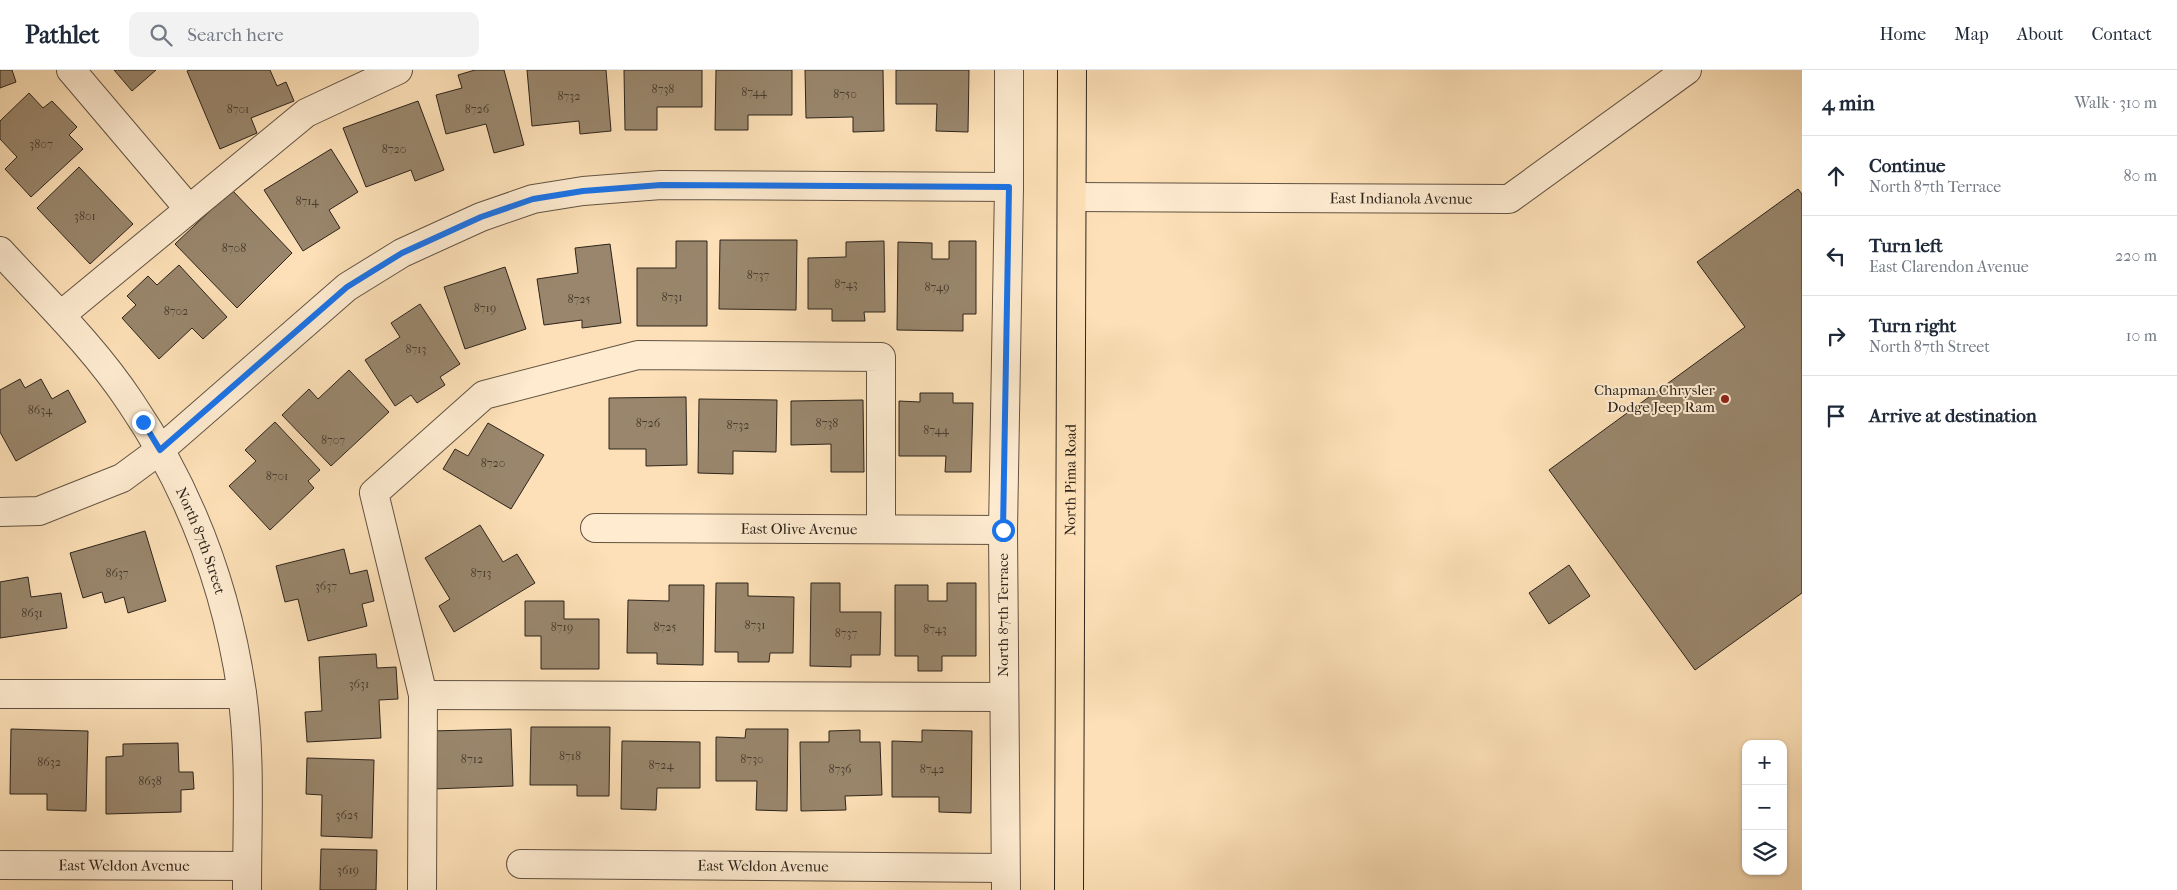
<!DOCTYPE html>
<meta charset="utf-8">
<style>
:root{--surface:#fff;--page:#f2f2f3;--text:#1f2937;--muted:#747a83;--line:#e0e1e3}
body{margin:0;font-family:"IM FELL French Canon",serif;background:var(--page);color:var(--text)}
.controls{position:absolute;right:15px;bottom:15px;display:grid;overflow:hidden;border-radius:10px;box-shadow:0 1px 4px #0004}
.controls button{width:45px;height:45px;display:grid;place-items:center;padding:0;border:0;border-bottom:1px solid var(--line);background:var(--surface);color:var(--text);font:25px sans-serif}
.stop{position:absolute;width:15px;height:15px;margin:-11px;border:4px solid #1a73e8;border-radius:50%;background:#fff}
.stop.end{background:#1a73e8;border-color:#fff;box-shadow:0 1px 5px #0008}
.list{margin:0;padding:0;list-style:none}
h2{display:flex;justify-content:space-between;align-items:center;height:65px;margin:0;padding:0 20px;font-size:21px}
h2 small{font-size:16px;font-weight:400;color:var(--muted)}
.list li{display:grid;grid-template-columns:32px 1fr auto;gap:15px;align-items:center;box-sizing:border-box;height:80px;padding:0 20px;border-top:1px solid var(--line)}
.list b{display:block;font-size:19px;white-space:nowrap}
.list p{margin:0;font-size:16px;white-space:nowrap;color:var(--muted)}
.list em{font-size:16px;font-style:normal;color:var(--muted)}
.icon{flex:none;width:28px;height:28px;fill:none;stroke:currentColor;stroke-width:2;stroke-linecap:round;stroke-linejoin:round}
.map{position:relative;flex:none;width:1802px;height:820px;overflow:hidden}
header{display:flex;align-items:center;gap:30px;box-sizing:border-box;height:70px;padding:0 25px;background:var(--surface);border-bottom:1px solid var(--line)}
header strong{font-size:24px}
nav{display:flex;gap:28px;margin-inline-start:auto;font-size:18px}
.search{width:350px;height:45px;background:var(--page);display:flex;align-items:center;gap:12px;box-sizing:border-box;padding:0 18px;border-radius:10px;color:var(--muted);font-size:19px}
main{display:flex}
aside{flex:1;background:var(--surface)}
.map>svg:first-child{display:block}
</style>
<header>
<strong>Pathlet</strong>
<div class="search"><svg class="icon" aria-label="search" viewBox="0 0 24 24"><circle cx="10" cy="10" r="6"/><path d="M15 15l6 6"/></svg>Search here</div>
<nav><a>Home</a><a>Map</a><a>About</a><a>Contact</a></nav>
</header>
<main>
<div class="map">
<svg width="1802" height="820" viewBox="0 0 1802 820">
<rect width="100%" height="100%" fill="#fde0b7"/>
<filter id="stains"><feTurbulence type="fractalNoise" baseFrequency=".004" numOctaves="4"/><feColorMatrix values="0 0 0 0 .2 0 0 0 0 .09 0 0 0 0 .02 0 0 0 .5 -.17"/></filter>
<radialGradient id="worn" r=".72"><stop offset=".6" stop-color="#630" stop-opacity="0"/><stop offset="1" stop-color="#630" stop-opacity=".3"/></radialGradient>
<path fill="#99866c" stroke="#2d241b" d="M0,0H12L16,12L0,18Z
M114,0H156L132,21Z
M190,0H270L277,16L286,12L294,31L251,48L257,63L220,79L187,1Z
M475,0H504L524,75L494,83L486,54L446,64L436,25L462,18L458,5Z
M527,0H606L611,61L580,64L579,51L532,56Z
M624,0H702V37H657V60H625Z
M716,0H792V45H748V60H715Z
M805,0H883L884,61L853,62V47L806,48Z
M896,0H969L968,62L936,61L937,34H896Z
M29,23L43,38L52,31L77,57L69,65L83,79L31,127L5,99L17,87L0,69V51Z
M418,31L444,100L415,111L411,100L366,117L343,58Z
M331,79L358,122L329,140L340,158L303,181L264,120Z
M79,97L133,154L90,194L37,138Z
M1798,119L1802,124V523L1695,600L1549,400L1745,257L1697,192Z
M232,120L292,183L237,238L175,174Z
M720,170H797L796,240L719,239Z
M676,171H707V256H637V198H676Z
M884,171L885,242H864L865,251H832V239H808V188L846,187V172Z
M949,171H976V244H963V261L897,260L898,172L932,173V189H949Z
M610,174L621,253L582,258V250L544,255L537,209L578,203L575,178Z
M179,195L227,247L203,269L192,258L159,289L122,248L136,235L127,226L148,206L157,215Z
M505,197L526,259L465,279L444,217Z
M420,234L460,294L440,307L445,315L417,333L411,325L395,336L365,290L400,267L391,253Z
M349,300L389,342L331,396L282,345L309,319L318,329Z
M20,309L25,318L41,309L52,329L68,320L86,352L16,391L0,362V320Z
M920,323H953V333H973L971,402H945L946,386H899V331L920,332Z
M686,327L687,395L646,396V379H609V328Z
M699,329L777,330L776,382L733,381V404L698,403Z
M863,330L864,402H831V374L791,375V331Z
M275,352L320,400L308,411L314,418L270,460L229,416L256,391L245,380Z
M488,353L544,385L511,439L443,399L455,379L468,386Z
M480,455L503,492L517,484L535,513L454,562L439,536L450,529L425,488Z
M145,461L166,531L128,543L124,527L105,533L102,522L83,528L70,483Z
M344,479L350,504L367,500L374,531L362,534L367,556L308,571L298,529L285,532L276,496Z
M1569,495L1590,526L1549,554L1529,523Z
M28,507L31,527L61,523L67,558L0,568V512Z
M716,513H748V526L794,527L793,583H770L769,592H738V582H715Z
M811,513H840V542H881L880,585H851V597L810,596Z
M947,513H976V586H942V601H918V586H895V515H928V531H947Z
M669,515H704L703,595L657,594V583H627L628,530L669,531Z
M525,531H564V549H599V599H541V566H525Z
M376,584L377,598L396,597L398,629L379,630L381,668L307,672L305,642L322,641L319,587Z
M531,657H610L609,726H577V715H530Z
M11,659L88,661L86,741L47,740V724H10Z
M511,659L513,716L433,719L431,661Z
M746,659H788L787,741L756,740L757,711H716V667L745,668Z
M860,660V672H880L882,725L845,726L846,740L801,741L800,672H829V661Z
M922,660L972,661L971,743L939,742V727H892V671L922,672Z
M622,671L700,672V718H657L656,740L621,739Z
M178,673L179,702H193L194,719L181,720V742L106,744V687L123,686V674Z
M307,688L374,690L372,768L321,766L322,725L306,724Z
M321,779L377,780L376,820H320Z"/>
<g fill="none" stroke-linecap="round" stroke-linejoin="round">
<g stroke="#615342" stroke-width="30">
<g id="minor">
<path d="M71,0L189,139"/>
<path id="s1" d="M1072,127L1509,129L1687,0"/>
<path id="s2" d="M0,181C45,230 94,277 131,333C190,420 227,519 242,623C251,688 247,755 247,820"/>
<path d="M61,245L306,43L398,0"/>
<path d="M0,442L39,441L122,408L160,380L347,217L402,183L481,147L533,129L583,121L661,115L1009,117"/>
<path id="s3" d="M595,458L1003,460"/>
<path d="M0,624H242"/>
<path d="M423,625L1004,627"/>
<path id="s4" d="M521,794L1005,798"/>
<path id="s5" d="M0,795L247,796"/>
<path d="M422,820L423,625L374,423L484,325L638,285L881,287V459"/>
<path d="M1006,820L1003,460L1009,117V0"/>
</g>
</g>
<g stroke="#2d241b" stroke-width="30">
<g id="major">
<path id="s6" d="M1069,820L1072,0"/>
</g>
</g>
<use href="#minor" stroke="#feebd0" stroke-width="28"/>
<use href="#major" stroke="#fde0b7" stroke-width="28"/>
</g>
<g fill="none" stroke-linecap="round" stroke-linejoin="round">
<path stroke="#1a73e8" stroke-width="6" d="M143,352L160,380L347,217L402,183L481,147L533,129L583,121L661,115L1009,117L1003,460"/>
</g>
<circle fill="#8f2418" stroke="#feebd0" stroke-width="2" cx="1725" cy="329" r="5"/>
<g text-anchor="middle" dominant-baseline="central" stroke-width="4" stroke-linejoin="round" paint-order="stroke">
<g font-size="12" fill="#483c2f">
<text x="663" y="19">8738</text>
<text x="754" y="22">8744</text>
<text x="845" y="24">8750</text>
<text x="569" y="26">8732</text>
<text x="238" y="39">8701</text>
<text x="477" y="39">8726</text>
<text x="41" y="74">3807</text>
<text x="394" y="79">8720</text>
<text x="307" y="131">8714</text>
<text x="85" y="146">3801</text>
<text x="234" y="178">8708</text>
<text x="758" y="205">8737</text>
<text x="846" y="214">8743</text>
<text x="937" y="217">8749</text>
<text x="672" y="227">8731</text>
<text x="579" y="229">8725</text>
<text x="485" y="238">8719</text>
<text x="176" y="241">8702</text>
<text x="416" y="279">8713</text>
<text x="40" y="340">8634</text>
<text x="648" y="353">8726</text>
<text x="827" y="353">8738</text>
<text x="738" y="355">8732</text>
<text x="936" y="360">8744</text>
<text x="333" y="370">8707</text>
<text x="493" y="393">8720</text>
<text x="277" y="406">8701</text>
<text x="117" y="503">8637</text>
<text x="481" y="503">8713</text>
<text x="326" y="516">3637</text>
<text x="32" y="543">8631</text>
<text x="755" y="555">8731</text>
<text x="562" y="557">8719</text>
<text x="665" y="557">8725</text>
<text x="935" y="559">8743</text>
<text x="846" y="563">8737</text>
<text x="359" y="614">3631</text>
<text x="570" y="686">8718</text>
<text x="472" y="689">8712</text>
<text x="752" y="689">8730</text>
<text x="49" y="692">8632</text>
<text x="661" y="695">8724</text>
<text x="840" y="699">8736</text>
<text x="932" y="699">8742</text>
<text x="150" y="711">8638</text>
<text x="347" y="745">3625</text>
<text x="348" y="800">3619</text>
</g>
<g font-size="15" fill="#2d241b" stroke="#feebd0">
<text stroke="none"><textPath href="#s1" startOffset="329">East Indianola Avenue</textPath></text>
<text stroke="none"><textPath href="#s6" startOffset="410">North Pima Road</textPath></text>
<text stroke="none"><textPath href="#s3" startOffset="204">East Olive Avenue</textPath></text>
<text stroke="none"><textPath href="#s2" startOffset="356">North 87th Street</textPath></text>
<text transform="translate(1003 545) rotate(-90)">North 87th Terrace</text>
<text stroke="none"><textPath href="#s5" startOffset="124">East Weldon Avenue</textPath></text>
<text stroke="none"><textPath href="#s4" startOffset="242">East Weldon Avenue</textPath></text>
</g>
<g font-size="15" fill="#2d241b" stroke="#feebd0" text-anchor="end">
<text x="1715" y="320">Chapman Chrysler<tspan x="1715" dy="17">Dodge Jeep Ram</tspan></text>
</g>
</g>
<rect width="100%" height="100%" filter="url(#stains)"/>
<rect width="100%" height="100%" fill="url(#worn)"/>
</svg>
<div class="controls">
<button>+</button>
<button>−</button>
<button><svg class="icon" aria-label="layers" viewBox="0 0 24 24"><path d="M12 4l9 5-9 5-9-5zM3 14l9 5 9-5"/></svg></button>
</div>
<div class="stop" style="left:1003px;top:460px"></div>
<div class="stop end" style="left:143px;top:352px"></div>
</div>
<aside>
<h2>4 min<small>Walk · 310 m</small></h2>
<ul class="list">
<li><svg class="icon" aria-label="ahead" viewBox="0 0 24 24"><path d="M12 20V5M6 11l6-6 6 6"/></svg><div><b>Continue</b><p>North 87th Terrace</p></div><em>80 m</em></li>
<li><svg class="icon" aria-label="left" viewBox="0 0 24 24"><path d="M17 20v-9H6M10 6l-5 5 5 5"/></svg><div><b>Turn left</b><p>East Clarendon Avenue</p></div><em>220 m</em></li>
<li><svg class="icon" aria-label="right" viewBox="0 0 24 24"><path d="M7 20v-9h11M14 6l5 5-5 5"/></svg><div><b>Turn right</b><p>North 87th Street</p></div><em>10 m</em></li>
<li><svg class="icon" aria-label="arrive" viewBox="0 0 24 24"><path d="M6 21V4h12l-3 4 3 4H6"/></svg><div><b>Arrive at destination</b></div></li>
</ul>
</aside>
</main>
